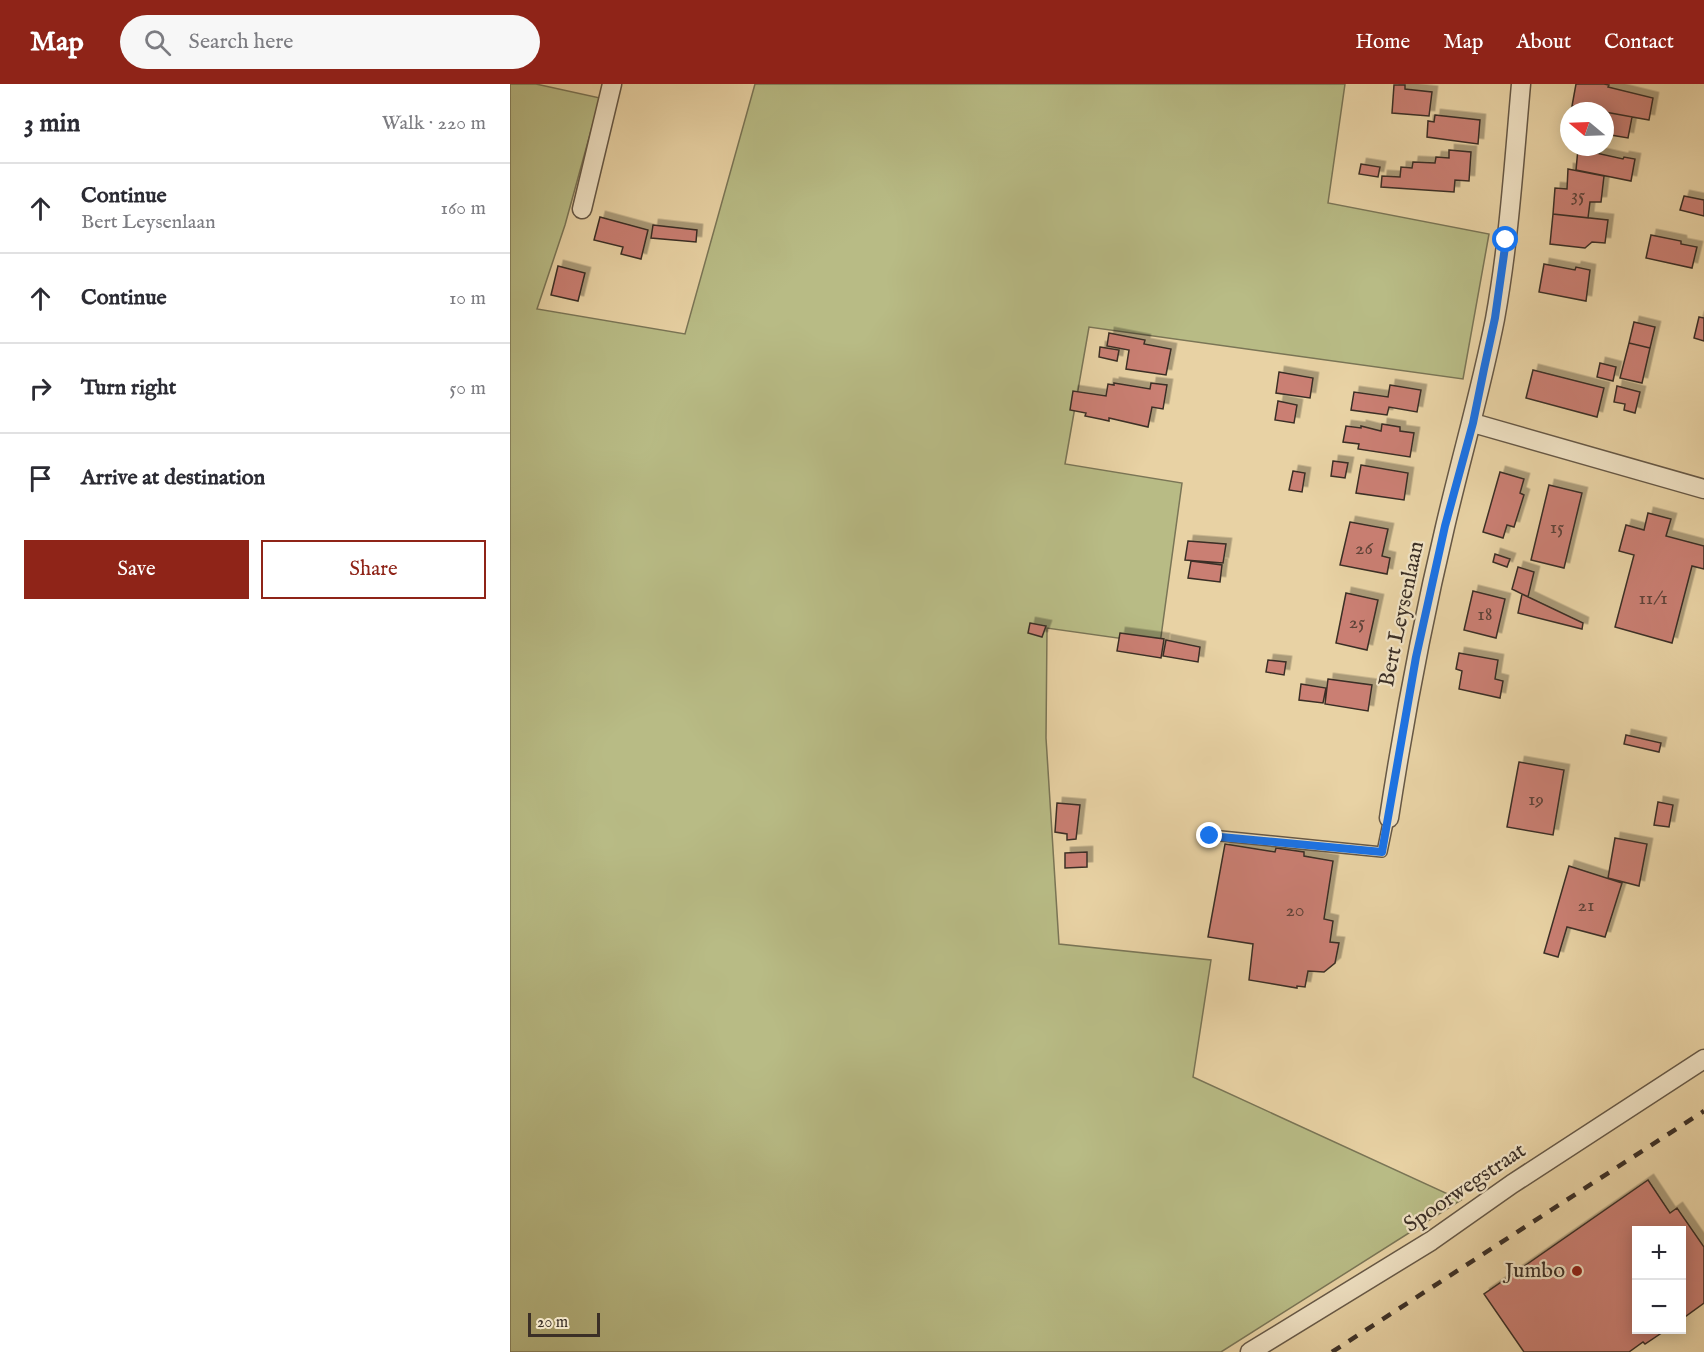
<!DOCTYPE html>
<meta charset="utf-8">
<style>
:root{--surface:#fff;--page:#f7f7f7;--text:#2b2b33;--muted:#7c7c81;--line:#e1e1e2;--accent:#8f2418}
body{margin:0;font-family:"IM FELL English",serif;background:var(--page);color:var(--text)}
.controls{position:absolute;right:18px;bottom:18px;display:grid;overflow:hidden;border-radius:0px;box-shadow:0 3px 15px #0003}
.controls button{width:54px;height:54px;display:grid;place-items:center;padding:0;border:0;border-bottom:2px solid var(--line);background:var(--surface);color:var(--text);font:30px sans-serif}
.compass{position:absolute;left:1050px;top:18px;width:54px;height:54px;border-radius:50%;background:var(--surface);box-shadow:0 3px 15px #0003;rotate:289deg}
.scale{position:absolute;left:18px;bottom:15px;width:72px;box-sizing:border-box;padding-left:6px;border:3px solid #3b2f26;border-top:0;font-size:16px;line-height:21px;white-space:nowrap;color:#3b2f26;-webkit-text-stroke:4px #f0e2c4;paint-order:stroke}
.stop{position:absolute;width:18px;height:18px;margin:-14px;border:4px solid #1a73e8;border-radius:50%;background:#fff}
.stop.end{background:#1a73e8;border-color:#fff;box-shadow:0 2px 6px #0008}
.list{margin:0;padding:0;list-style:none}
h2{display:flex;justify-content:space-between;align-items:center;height:78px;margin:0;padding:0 24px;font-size:26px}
h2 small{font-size:20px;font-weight:400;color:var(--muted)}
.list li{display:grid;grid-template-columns:39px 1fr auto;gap:18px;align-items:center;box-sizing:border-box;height:90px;padding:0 24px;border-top:2px solid var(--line)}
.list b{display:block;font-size:22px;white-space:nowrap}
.list p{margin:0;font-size:20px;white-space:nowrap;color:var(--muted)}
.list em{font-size:20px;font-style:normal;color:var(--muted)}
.actions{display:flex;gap:12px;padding:18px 24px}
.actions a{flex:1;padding:14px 0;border:2px solid var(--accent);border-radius:0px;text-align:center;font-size:21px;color:var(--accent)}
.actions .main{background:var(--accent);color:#fff}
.icon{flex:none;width:33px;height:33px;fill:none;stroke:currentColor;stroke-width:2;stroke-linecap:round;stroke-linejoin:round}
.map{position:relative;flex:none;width:1194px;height:1268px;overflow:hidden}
header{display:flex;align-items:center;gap:36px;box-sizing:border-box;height:84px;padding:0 30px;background:var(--accent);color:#fff}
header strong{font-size:28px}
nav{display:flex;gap:33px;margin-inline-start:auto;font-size:21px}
.search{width:420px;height:54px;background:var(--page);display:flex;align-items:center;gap:15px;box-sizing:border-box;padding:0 21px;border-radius:33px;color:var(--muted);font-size:22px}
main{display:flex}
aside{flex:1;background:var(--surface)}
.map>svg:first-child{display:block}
</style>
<header>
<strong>Map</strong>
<div class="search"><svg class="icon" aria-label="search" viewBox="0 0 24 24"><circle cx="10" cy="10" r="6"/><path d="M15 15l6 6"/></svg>Search here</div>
<nav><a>Home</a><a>Map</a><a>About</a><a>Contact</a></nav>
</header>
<main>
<aside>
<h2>3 min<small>Walk · 220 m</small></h2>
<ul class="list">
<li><svg class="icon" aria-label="ahead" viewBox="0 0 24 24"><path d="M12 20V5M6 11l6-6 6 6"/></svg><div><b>Continue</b><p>Bert Leysenlaan</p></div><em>160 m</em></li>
<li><svg class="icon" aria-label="ahead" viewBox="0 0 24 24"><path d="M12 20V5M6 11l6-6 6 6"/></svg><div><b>Continue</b></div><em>10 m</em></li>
<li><svg class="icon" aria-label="right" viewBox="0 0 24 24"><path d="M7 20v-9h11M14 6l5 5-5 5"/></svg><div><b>Turn right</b></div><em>50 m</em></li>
<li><svg class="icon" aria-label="arrive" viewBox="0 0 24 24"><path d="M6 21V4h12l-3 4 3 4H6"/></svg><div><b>Arrive at destination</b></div></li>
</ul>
<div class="actions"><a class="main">Save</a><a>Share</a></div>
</aside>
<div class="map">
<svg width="1194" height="1268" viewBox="0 0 1194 1268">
<defs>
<filter id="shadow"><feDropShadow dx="5.5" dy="-5.5" stdDeviation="0" flood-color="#0004"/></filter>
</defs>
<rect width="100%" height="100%" fill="#e8d2a4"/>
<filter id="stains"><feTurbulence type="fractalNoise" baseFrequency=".00333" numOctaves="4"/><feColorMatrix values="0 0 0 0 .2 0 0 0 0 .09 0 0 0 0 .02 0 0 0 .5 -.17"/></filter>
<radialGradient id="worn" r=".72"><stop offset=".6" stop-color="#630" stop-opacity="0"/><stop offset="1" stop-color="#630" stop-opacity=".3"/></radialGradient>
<path fill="#b8bb85" stroke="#7a7556" stroke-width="1.5" d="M0,0H26L90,14L55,141L27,225L175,250L245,0H835L818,119L979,150L953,295L579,243L555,380L672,399L650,560L537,544L536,654L549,860L701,876L683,993L951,1116L711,1268H0Z"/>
<path fill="#ca7f73" stroke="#3b2f26" stroke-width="1.5" filter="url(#shadow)" d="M1066,0H1094L1099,1L1098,3L1143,14L1139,36L1062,22Z
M884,1H895V5L922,8L919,32L882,29Z
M1062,22L1090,27H1061Z
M1095,28L1139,36L1122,33L1118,54L1095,50Z
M925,31L970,36L968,60L917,53L918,37L924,38Z
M1068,65L1113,75L1114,73L1125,75L1121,97L1066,86Z
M939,66L961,68L959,97L945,96L944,108L871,103L872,92L890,93L891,83L902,84L903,78L925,79L926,73L939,74Z
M851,80L870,83L868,93L849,90Z
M1058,85L1094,92L1091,118H1080L1078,134L1043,130L1045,104L1057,105Z
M1174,112L1194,116V132L1170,126Z
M1043,130L1098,136L1095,159L1082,158L1075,164L1040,160Z
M90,133L138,146L131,175L111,170L113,163L84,156Z
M143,141L187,146L186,158L141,154Z
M1141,151L1171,157V160L1187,163L1182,184L1136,174Z
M1034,180L1065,186L1066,183L1080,186L1076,217L1029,208Z
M48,182L75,189L68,217L41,211Z
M1189,233L1194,234V257L1184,254Z
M1124,238L1145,243L1140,264L1119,259Z
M599,249L635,256L634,260L661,265L656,291L616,285L619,266L597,262Z
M1119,259L1140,264L1132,299L1110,294Z
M590,263L609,266L607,277L589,273Z
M1090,279L1106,283L1103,297L1087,293Z
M1023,286L1094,304L1087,333L1016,314Z
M769,288L803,294L800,314L766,309Z
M604,299L640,305L641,299L657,301L653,325L642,323L638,343L599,334V337L590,335L575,332L576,329L560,326L563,307L596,312L598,300L604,301Z
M880,301L911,306L907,328L879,323L877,331L841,326L844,308L878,313Z
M1107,302L1130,308L1125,329L1114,326L1115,320L1104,318Z
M768,317L787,321L784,339L765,336Z
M872,340L890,343V347L904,349L900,373L848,365L849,360L833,358L836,342L851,344V342L871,347Z
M823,377L838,379L835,394L821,392Z
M851,381L898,389L894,416L846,409Z
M783,387L795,389L792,408L779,406Z
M990,388L1014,395L1010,409L1014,411L1004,443L997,441L993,454L973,448Z
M1039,401L1072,409L1054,484L1021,476Z
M1138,429L1161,435L1156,452L1194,462V485L1182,482L1162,559L1105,543L1124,471L1109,467L1116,441L1134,446Z
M840,438L878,445L872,472L880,474L877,490L830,481Z
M678,457L716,460L713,479L675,476Z
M985,470L1000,475L997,483L983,478Z
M681,477L712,481L710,498L678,494Z
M1008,483L1024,488L1018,513L1002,505Z
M963,507L995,515L986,554L954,546Z
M836,509L868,516L857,566L826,559Z
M1012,510L1073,539L1072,545L1008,529Z
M520,539L536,542L532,553L518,549Z
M610,549L654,555L651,574L607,567Z
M656,556L690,563L688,578L653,572Z
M949,569L988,576L985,595L993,597L990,614L949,605L952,587L946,585Z
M758,576L776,578L774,591L756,588Z
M818,595L862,601L858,627L815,620Z
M791,600L816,604L813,619L789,616Z
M1116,651L1151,659L1149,668L1114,660Z
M1009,678L1054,686L1043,751L997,743Z
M1148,718L1163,721L1159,743L1144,741Z
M547,719L570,721L566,755L557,756V750L545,748Z
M1105,754L1137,760L1129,802L1098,794Z
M715,760L765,768L766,764L794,768V772L823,777L814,835L823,837L820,858L829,859L825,879L814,888L798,887L795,903L787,902V904L739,896L743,860L698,853Z
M577,768V783L555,784V769Z
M1059,782L1112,799L1095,853L1057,843L1048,873L1034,869Z
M1138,1096L1160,1129L1167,1124L1194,1163V1219L1172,1235V1146H1126V1246H1156L1135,1260L1133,1258L1119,1268H1014L974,1210Z"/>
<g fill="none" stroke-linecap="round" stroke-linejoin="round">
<g stroke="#665846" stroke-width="12">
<path id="lane" d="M701,751L872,768L879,734"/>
</g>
<g stroke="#665846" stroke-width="21">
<path id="street" d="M72,125L102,0
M963,339L1194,405
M879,734C894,636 912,540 935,443C951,374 971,306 985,235C999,158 1004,78 1011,0
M740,1268L921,1157L1002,1100L1194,975"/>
</g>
<use href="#lane" stroke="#f0e2c4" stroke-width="9"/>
<use href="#street" stroke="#f0e2c4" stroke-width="18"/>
<path stroke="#3b2f26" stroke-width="4.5" stroke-dasharray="10 10" stroke-linecap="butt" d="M822,1268L1194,1027"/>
</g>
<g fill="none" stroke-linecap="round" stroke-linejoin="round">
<path stroke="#1a73e8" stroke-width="8" d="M700,752L872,768L906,573L935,442L963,339L974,285L985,234L996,156"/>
</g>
<circle fill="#8f2418" stroke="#f0e2c4" stroke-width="2" cx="1067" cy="1187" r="6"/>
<g text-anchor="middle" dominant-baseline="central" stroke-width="4.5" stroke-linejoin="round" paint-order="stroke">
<g font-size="20" fill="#5f4339">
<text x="1068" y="111">35</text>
<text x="1047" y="443">15</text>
<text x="854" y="464">26</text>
<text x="1143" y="514">11/1</text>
<text x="975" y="530">18</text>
<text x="847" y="538">25</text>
<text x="1026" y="715">19</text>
<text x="1076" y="821">21</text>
<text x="785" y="826">20</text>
</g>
<g font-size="22" fill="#3b2f26" stroke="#f0e2c4">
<text transform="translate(892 530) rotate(-78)">Bert Leysenlaan</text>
<text transform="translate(955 1104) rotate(-34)">Spoorwegstraat</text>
</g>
<g font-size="22" fill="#3b2f26" stroke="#f0e2c4" text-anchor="end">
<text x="1055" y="1187">Jumbo</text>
</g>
</g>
<rect width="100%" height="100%" filter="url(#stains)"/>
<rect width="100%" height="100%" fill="url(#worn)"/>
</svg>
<div class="controls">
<button>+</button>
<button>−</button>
</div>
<svg class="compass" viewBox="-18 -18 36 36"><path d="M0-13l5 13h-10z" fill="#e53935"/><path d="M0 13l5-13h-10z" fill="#7c7c81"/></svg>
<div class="scale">20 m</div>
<div class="stop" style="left:996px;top:156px"></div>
<div class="stop end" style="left:700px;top:752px"></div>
</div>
</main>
